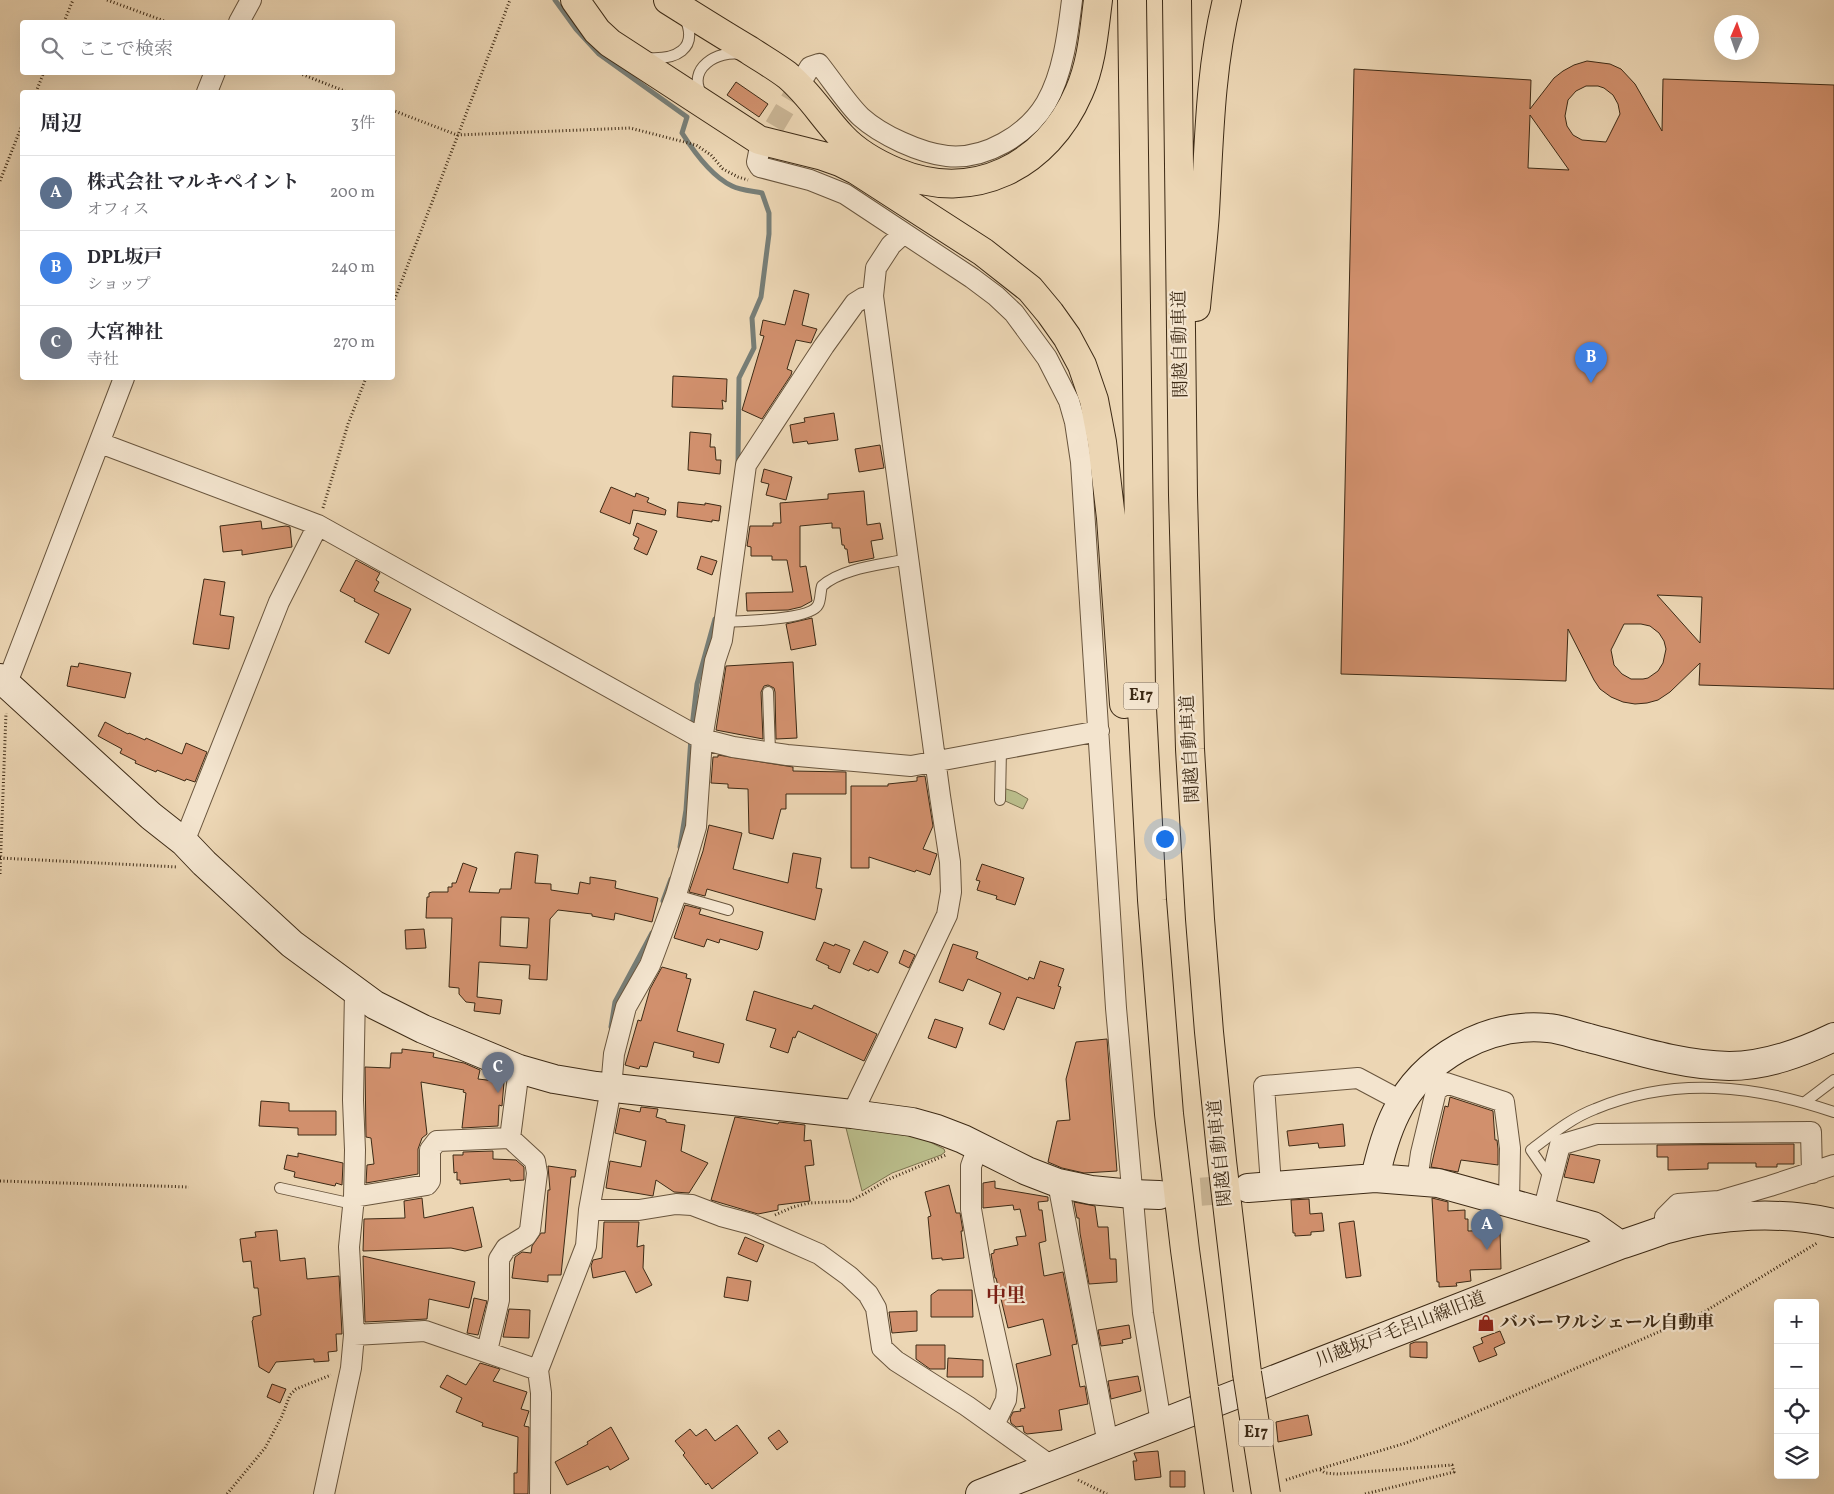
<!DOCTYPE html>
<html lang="ja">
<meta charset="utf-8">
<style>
:root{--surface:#fff;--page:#f2f2f3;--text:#2b2b33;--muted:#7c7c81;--line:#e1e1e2;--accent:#2563eb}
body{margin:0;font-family:Vollkorn,"Noto Serif JP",serif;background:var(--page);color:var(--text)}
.controls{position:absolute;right:15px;bottom:15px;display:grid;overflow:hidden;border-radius:5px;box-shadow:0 5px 20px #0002}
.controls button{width:45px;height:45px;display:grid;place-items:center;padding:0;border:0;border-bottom:1px solid var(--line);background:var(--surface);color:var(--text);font:25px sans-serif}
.compass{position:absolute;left:1714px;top:15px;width:45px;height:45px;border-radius:50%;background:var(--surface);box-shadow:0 5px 20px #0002;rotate:2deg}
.you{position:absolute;left:1164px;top:838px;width:18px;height:18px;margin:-12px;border:4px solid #fff;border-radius:50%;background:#1a73e8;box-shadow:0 0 0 8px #1a73e833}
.badge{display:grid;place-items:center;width:32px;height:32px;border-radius:50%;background:var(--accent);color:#fff;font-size:16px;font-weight:700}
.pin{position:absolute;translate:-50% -41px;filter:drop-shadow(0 1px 2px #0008)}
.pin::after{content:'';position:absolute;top:26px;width:18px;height:15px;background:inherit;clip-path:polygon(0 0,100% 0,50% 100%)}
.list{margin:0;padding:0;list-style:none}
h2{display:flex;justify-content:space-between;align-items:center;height:65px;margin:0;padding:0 20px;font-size:21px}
h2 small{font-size:16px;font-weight:400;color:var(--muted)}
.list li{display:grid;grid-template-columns:32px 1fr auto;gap:15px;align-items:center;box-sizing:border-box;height:75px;padding:0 20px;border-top:1px solid var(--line)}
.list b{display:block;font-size:19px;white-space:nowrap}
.list p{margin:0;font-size:16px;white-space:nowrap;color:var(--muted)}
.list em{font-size:16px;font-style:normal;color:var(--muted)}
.icon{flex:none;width:28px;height:28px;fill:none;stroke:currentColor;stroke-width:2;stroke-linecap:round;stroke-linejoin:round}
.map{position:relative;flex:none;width:1834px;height:1494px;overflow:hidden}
.search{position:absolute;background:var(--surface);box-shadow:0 5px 20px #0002;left:20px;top:20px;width:375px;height:55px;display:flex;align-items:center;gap:12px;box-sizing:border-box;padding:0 18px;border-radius:5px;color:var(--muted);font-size:19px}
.panel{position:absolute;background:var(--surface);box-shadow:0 5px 20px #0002;left:20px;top:90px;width:375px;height:290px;border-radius:5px}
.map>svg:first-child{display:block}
</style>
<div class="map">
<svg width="1834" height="1494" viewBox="0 0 1834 1494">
<rect width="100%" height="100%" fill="#ecd6b4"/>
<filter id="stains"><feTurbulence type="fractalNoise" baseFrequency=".004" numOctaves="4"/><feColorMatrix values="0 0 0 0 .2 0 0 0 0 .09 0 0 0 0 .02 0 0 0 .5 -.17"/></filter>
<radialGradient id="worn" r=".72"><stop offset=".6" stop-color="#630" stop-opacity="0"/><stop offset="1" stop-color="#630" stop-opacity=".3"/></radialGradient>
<path fill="#babd8b" stroke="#7c7450" d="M1003,788L1016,792L1028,799L1023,809L1003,800Z
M845,1124L910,1132L944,1149L945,1152L941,1155L892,1173L862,1191Z"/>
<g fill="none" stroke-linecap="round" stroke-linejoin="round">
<path stroke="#777e77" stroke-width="5" d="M555,0L576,29L599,54L687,117L682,133C694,152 711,176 732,186C740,190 752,191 762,193L769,213V234L761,297L752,318L754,348L739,378L738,464
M692,727L697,684L715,619
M680,847L686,810L691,738
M663,901L671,879
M611,1027L615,1002L652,933"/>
</g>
<path fill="#d1906d" stroke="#3d2a15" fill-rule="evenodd" d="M1587,61L1610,64L1621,69L1635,84L1662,131L1663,79L1834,85V689L1699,685L1700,663L1670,692L1658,700L1647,703L1635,704L1623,702L1611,697L1600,689L1594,680L1568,629L1566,681L1341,674L1354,69L1531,80L1530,109L1554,78L1563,71L1574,65ZM1586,86H1598L1604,88L1613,95L1618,104L1620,114L1606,142L1582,140L1573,135L1567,126L1565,116L1568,100L1576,91ZM1530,115L1569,170L1528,168ZM1657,595L1702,597L1700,643ZM1624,624H1641L1650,626L1659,633L1664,641L1666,649L1663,663L1658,671L1648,678L1643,679H1631L1622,674L1614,665L1611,650Z
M736,82L768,104L759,117L727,95Z
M794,290L809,294L802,325L817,329L811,343L796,340L787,369L792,371L791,375L762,419L742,410L764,336L760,335L763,320L785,325Z
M673,376L727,379L726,402L722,400L723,409L672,407Z
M834,413L838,440L808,444L807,441L793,443L790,425L805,422L804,418Z
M690,432L711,434L710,447H715L716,460H721L720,474L688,470Z
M880,445L884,468L859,472L855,449Z
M764,469L792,477L786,500L766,495L769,484L761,482Z
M611,487L635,497L636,493L649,498L647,502L666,510L665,515L633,510L630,524L600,512Z
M864,491L867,525L880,523L883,539L871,541L874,558L849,563L847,549H845L844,545H842L840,528H832V523L800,526V567L806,566L812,601L801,607L788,610L747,611L746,593L793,592L787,560H772V556H751V547L747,546L750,526H773V523H781L780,503L828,499V494Z
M678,502L705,505V503L721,506L719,521L712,520V522L677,517Z
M261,521L262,529L286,526L290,527L292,547L242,555V550L223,552L220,526Z
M637,523L657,531L647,555L634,549L639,538L633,535Z
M701,556L717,561L712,575L697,569Z
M356,560L380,573L376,580L379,582L374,591L411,609L389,654L365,642L379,614L354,601L355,599L340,591Z
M204,579L225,582L220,615L234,617L229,649L193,644Z
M812,618L816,645L791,650L786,624Z
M793,662L797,738L776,739L775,692L774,688L768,685L764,686L761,692L763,739L716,730L726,666Z
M79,663L131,673L125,698L67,686L71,666L78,667Z
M105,722L128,734L129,733L145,740L146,738L182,754L186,743L207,752L195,782L186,779L185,781L157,770L156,772L135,763L136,761L120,753L122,749L98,736Z
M718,755L793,767V771L846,772V794H786V809H781L773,839L749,833L748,789L728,788V784L711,783L713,757H718Z
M925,776L933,826L923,849L937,854L930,875L916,870L915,872L869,857V868H851V786H888V784L917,781V777Z
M709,825L742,833L733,869L788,883L793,853L821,858L816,888L822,889L815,920L707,889L705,896L689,892L703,851Z
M517,852L538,855L535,883L551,884V890L578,894L580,882L590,884V877L616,881L615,888L658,898L652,922L615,913L614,920L592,916V914L558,910L550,919L547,980L529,979L530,965L479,962L477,997L502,1000L500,1014L474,1011L475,1003L466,1002L459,994V988L449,987L452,918H426L427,897H429V893L432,892H448V887H452V883H456L463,863L477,868L469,892L499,893L500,889H511L515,853ZM501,917L529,918L527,948L500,946Z
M982,864L1024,878L1015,905L996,899L997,896L977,890L980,881L976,880Z
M685,905L701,909L699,914L763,932L759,948L757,950L720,939L719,943L707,939L704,947L674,938Z
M424,929L426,948L406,949L405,930Z
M864,941L888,952L878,973L870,969L869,971L853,964Z
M824,942L834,946L835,944L850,950L840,973L828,968L829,966L816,960Z
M953,944L978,952L976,958L1028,980L1029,977L1034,979L1040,961L1064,969L1058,986L1061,987L1054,1009L1017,997L1004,1030L989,1024L1001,993L968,979L963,991L939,982Z
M904,950L915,955L909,968L899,963Z
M662,967L687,974L686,978L691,979L677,1031L724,1044L719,1063L693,1057L694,1052L654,1042L647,1067L640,1066L639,1069L625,1065L638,1020L641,1021L650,989Z
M754,991L812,1009L814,1005L877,1034L864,1061L798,1031L795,1038L793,1037L788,1053L770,1047L776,1029L746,1020Z
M935,1019L963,1028L956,1048L928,1038Z
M1107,1039L1117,1171L1084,1173L1062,1168L1048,1162L1057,1121L1070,1120L1066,1079L1076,1042Z
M402,1049L434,1053L433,1057L464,1063L480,1070L478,1079L504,1082L502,1106L499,1105L498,1126L462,1128L466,1093L463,1092L464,1090L421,1082L427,1134L422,1138L418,1149V1174L366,1183L367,1165L374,1164L371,1138L366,1137L365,1067L390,1068L391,1053H402Z
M1450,1097L1493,1111L1495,1140H1497L1498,1149V1165L1461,1160L1458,1172L1431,1167L1445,1106L1448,1107Z
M261,1101L289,1103V1111H336V1135H298V1128L259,1126Z
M641,1107L658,1109L656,1117L666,1120V1122L685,1125L681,1151L708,1163L689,1193L674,1192L656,1180L653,1196L606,1188L610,1161L641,1167L646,1141L615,1133L620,1108L640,1112Z
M735,1117L778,1124L779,1122L805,1125L804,1141L811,1140L814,1165L805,1166L810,1201L778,1205V1210L758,1214L711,1200Z
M1343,1124L1345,1146L1319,1148L1318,1143L1289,1146L1287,1131Z
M1794,1144V1164H1777V1167H1756V1163H1708V1169L1668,1170V1157H1657V1145Z
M493,1151V1159L516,1160L524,1167V1180L510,1181V1179L460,1184V1180H457V1172L454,1173L453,1155H463V1152Z
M298,1153L343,1163L342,1185L336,1183L335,1186L294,1177L295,1172L284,1169L287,1155L298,1157Z
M1570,1154L1600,1160L1594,1183L1564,1177Z
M548,1166L576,1170L575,1177H571L561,1275H548V1282L512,1278L515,1257L522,1252L531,1253L532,1246L541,1233H545L548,1190H550Z
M995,1181V1188L1048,1197V1201L1038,1202L1039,1210H1042L1046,1241L1039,1243L1044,1276L1063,1272L1077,1344L1072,1345L1080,1387L1085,1386L1088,1404L1059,1410L1062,1430L1027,1434L1024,1432L1023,1426L1016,1427L1011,1423L1010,1418L1013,1412L1021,1411L1020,1409L1025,1408L1016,1364L1051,1355L1043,1319L1008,1328L996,1278H995L991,1254L994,1253V1250L1018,1245L1016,1237L1026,1236L1020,1209L1014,1210L1013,1205L983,1208V1183Z
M949,1185L956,1213H960L963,1231H961L964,1258L942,1260V1258L932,1259L928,1217L931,1216L925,1192Z
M422,1198L424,1218L473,1207L482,1247L465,1251L451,1248L363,1251L364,1219L405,1218L404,1201Z
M1432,1198L1448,1202V1211L1465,1210V1219H1468V1231L1500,1230L1501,1269L1470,1270L1471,1281L1456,1283L1457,1286L1439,1287V1282H1437Z
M1309,1199L1310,1214L1322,1213L1324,1231L1311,1232V1235L1295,1236V1233H1293L1291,1200Z
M1074,1202L1095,1206L1098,1227H1108L1110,1259H1116L1117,1282L1089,1284L1080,1233L1079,1218H1077Z
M1354,1221L1361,1276L1346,1278L1339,1223Z
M604,1222H639L637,1247L644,1245L643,1268L652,1285L636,1293L625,1271L593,1278L591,1266L593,1260L602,1258Z
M277,1230L280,1261L305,1258L307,1279L339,1276L342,1334H336L337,1351L328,1352L329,1361L314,1362V1359L276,1362L269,1373L259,1367L252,1321L253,1320V1317L261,1315L258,1288H254L251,1261L243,1262L240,1239L256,1237L255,1232Z
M745,1237L764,1245L757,1262L738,1254Z
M363,1256L475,1282L469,1308L429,1299L427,1319L365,1322Z
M727,1277L751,1281L748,1301L724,1297Z
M938,1290H972L973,1317H931V1295Z
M474,1298L487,1301L478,1335L467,1333Z
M509,1309L530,1310L529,1338L503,1337Z
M917,1311V1331L892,1333L889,1312Z
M1129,1325L1131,1338L1122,1340L1123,1343L1101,1346L1098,1330Z
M1500,1331L1505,1343L1494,1348L1497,1355L1479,1362L1473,1347L1483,1343L1481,1338Z
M1415,1342H1427V1358L1410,1357V1344Z
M916,1345H945V1369H930L916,1359Z
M948,1358L983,1360V1377H947Z
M480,1363L500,1369L493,1381L527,1392L521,1409L529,1411L524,1426L529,1427L528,1494H514V1473H517L518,1437L482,1426L483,1423L456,1412L462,1398L440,1387L447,1375L466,1385Z
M1138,1376L1141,1391L1111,1399L1108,1381Z
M272,1384L286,1389L280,1403L267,1397Z
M1308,1415L1312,1435L1278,1442L1276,1422Z
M737,1425L758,1453L712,1489L708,1483L706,1485L683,1455L685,1453L675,1441L690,1429L696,1436L706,1429L715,1441Z
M611,1427L629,1459L610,1470L608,1466L567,1485L555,1462L588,1444L587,1442Z
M779,1430L788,1442L777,1450L768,1438Z
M1158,1451L1161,1477L1135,1480L1133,1461H1137L1134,1453Z
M1170,1471H1185V1487H1170Z"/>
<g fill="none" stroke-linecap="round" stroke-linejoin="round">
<path stroke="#c9b494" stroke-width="20" stroke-dasharray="20 10" stroke-linecap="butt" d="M759,152L804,77"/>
<path stroke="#c9b494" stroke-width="28" stroke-dasharray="28 14" stroke-linecap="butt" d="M1159,1195L1248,1188"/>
<g stroke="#69553d" stroke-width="12">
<path id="lane" d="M647,58C675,60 699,50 685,18
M702,95C686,68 718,50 741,54
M724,622C741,621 811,620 818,605C821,600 820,592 822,586C842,568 881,565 908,559
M768,692L770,752
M1000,800L1001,749
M676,895L728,910
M1805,1102L1834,1080
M1551,1179L1531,1150C1551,1135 1571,1118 1595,1109C1674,1076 1755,1085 1834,1112
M280,1188L353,1204"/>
</g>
<g stroke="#69553d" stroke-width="22">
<path id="street" d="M239,22L251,0
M804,77L810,67L819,64C831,79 848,105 861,117C881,135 920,153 947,156C985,160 1027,135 1046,103C1063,74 1068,33 1072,0
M207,92L215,72
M759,152L757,162L760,167L810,180L845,194L972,278L996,296L1014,313L1047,358L1069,401L1075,422L1081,462L1116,1008L1143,1313L1161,1423
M100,443L318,525L702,739L733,747L787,755L911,766L1099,731
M7,683L124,378
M184,842L279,602L318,525
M852,1114L947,915L951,892L950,862L940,796L873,296L876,268L891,245L904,233
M978,1147L971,1166V1209L985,1290L1007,1389L1006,1400L994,1425
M1417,1181L1421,1153L1436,1091L1446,1083L1504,1102L1510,1148L1509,1202
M1058,1183L1108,1444
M1271,1185L1264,1086L1358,1078L1403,1102
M354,1197L427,1185L430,1181V1150L437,1141L510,1138
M589,1210H639L676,1204L692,1205L721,1216L751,1224L819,1254L849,1276L868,1294L876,1308L882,1348L896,1361L967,1406L1051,1466
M1543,1212L1560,1145L1597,1134L1811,1132L1812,1173
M1668,1229L1665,1217L1678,1204L1719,1201L1770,1186L1834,1165
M354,1335L425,1331L538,1370
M487,1351L499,1300V1259L506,1248L526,1236L530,1230L537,1173L535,1161L510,1138L519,1069
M324,1494L351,1368L354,1335L349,1247L354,1197L355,1150L353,1100L355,991
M540,1494L541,1393L538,1370L586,1246L589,1210L611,1088L614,1054L626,1007L650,965L676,895L696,827L702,739L715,661L722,640L746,465L824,346L855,303L863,298L873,296"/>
</g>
<g stroke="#3d2a15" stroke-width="30">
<path id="secondary" d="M0,678L151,816L184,842L204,863L292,944L375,1005L423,1029L519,1069L554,1079L596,1086L852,1114L912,1122L937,1129L963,1139L1027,1171L1058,1183L1091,1190L1132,1194L1159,1195
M1375,1178C1380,1155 1386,1133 1396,1113C1423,1058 1487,1022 1548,1028C1562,1029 1576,1035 1589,1038C1635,1050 1681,1065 1729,1066C1766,1066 1801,1053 1834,1037
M1248,1188L1375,1178L1438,1183L1593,1226L1620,1245
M980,1494L1620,1245C1636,1240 1652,1234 1667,1229C1720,1214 1781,1211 1834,1223"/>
</g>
<g stroke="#3d2a15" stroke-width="30">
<path id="highway" d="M575,0L597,31L610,43L759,140L823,156L840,162L856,170L983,252L1030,289L1050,313L1067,337L1082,365L1094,400L1102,442L1111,518L1124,704
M668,0C695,17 722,34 749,50C761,58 775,66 787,75C809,93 823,117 842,137C856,152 877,164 896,172C974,204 1047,166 1079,92C1092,63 1094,31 1098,0
M1132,0L1141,689L1152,900L1169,1114L1185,1250L1204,1389
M1177,0L1183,495L1190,749L1200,919L1209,1032L1222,1161L1247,1373
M1196,307C1199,275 1203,243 1205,212C1209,141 1210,69 1227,0"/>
</g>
<path stroke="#3d2a15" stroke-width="3" stroke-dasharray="1 2.5" stroke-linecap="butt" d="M107,0L167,22
M64,22L73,0
M296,72L347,92
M36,92L44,72
M392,110L457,135L630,128L696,145L711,155L723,169L738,177L748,180
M0,181L22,125
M392,306L510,0
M323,508L348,424L366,378
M0,858L178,867
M0,874L6,713
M0,1181L189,1187
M775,1215L793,1207L809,1203L850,1201L864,1194L887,1180L946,1155
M1078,1480L1107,1494
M1286,1480L1319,1469
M227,1494L265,1448L282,1416L290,1395L296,1389L331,1375
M1365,1494L1454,1472L1452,1465L1338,1474L1325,1473L1319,1469L1406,1443L1704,1312L1817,1243"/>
<use href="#lane" stroke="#f3e4ce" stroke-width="10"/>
<use href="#street" stroke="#f3e4ce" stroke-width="20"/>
<use href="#secondary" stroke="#f3e4ce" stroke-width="28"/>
<use href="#highway" stroke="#ecd6b4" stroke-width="28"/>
<g stroke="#3d2a15" stroke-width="30" stroke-linecap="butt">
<path id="highway-bridge" d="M1247,1373L1266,1494
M1204,1389L1219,1494"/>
</g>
<use href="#highway-bridge" stroke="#ecd6b4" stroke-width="28"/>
</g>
<defs>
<g id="shop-bare" transform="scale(1.35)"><path d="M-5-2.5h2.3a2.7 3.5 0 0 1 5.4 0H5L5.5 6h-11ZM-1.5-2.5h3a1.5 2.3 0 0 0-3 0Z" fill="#8f2418" stroke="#f3e4ce" stroke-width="2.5" paint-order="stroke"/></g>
</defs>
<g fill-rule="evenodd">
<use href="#shop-bare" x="1486" y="1323"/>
</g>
<g text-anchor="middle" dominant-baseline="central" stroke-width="4.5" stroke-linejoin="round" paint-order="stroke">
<g fill="#f3e4ce" stroke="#74624c" stroke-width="1">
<rect x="1123.5" y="682.5" width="35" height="27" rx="4"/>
<rect x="1238.5" y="1419.5" width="35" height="27" rx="4"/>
</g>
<g font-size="16" font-weight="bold" fill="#3d2a15">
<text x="1141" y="696">E17</text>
<text x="1256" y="1433">E17</text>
</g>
<g font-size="18" fill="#3d2a15" stroke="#f3e4ce">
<text transform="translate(1181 344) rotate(-91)">関越自動車道</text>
<text transform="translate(1191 749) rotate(-93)">関越自動車道</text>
<text transform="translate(1221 1153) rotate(-96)">関越自動車道</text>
<text transform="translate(1401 1330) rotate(-21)">川越坂戸毛呂山線旧道</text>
</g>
<g font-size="18" font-weight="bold" fill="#3d2a15" stroke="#f3e4ce" text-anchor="start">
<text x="1500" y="1323">ババーワルシェール自動車</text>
</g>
<g font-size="20" font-weight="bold" fill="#7a1f14" stroke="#f3e4ce">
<text x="1006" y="1297">中里</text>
</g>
</g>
<rect width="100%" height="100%" filter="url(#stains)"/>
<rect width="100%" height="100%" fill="url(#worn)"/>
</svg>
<div class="controls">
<button>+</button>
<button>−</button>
<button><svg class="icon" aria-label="locate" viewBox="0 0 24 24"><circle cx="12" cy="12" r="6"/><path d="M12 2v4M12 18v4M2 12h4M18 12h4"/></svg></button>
<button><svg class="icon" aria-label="layers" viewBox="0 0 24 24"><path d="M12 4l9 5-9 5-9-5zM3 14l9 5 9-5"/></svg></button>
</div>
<svg class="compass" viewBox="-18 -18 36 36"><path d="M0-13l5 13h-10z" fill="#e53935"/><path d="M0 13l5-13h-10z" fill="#7c7c81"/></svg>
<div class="you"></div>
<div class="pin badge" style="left:1487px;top:1250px;background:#5c6f8a">A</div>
<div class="pin badge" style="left:1591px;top:383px;background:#3f7fe0">B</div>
<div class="pin badge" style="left:498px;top:1093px;background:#6b7280">C</div>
<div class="search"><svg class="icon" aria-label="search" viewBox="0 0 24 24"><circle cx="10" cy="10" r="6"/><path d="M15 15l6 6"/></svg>ここで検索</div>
<section class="panel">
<h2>周辺<small>3件</small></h2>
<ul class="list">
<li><span class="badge" style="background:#5c6f8a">A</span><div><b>株式会社 マルキペイント</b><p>オフィス</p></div><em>200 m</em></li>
<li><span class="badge" style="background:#3f7fe0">B</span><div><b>DPL坂戸</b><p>ショップ</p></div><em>240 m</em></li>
<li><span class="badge" style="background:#6b7280">C</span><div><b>大宮神社</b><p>寺社</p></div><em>270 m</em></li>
</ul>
</section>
</div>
